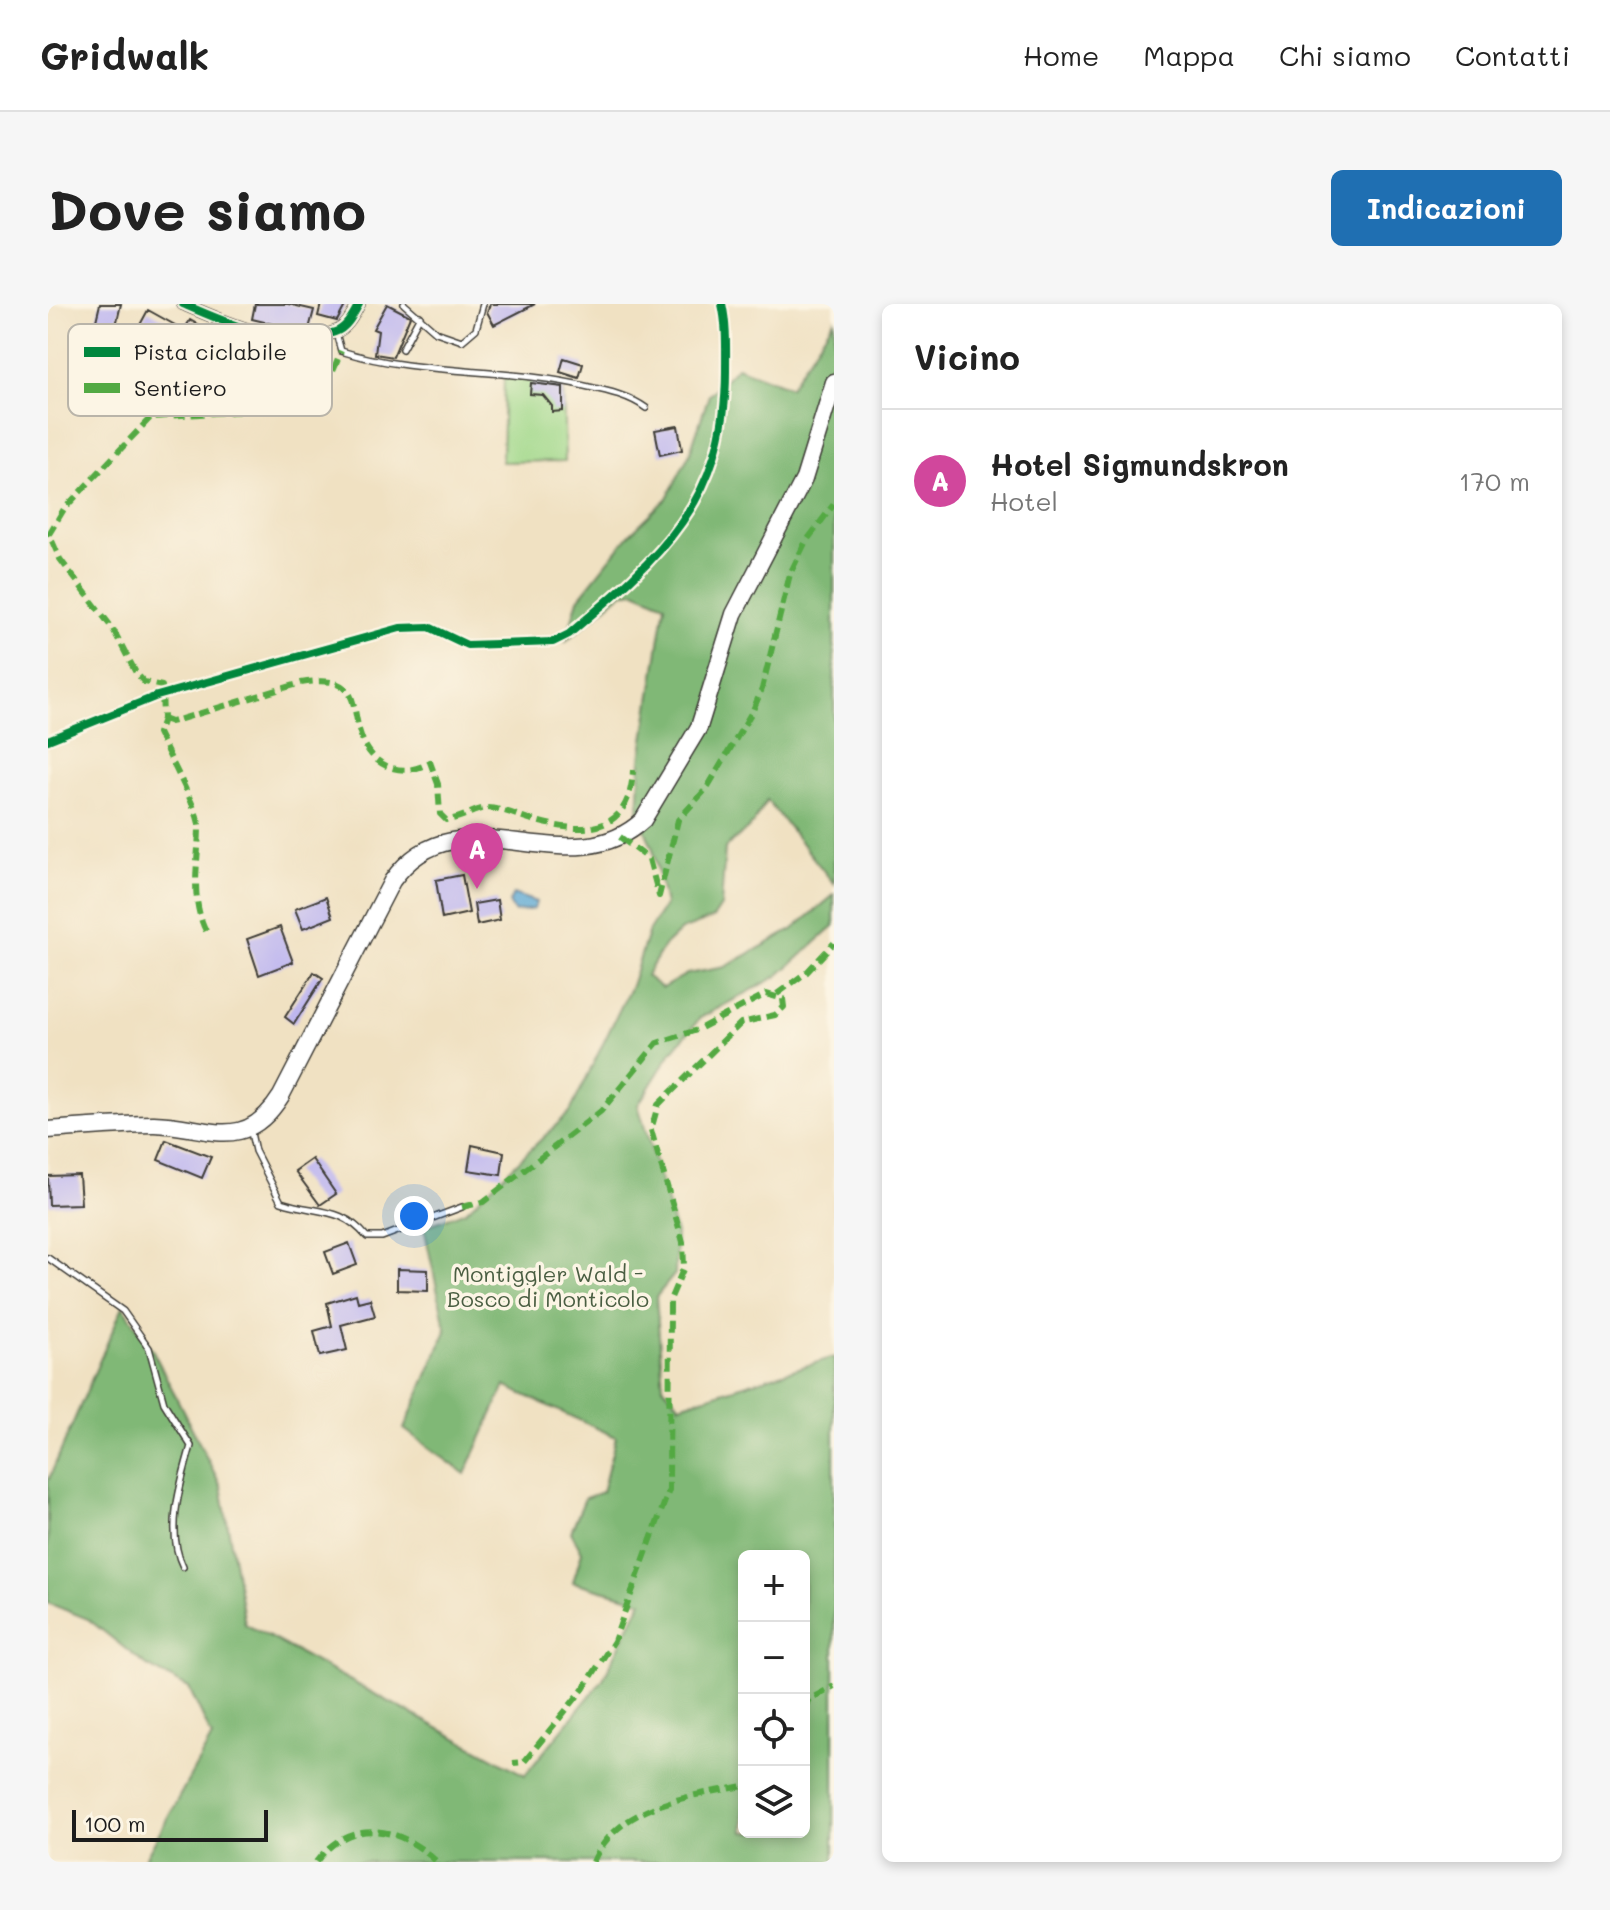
<!DOCTYPE html>
<html lang="it">
<meta charset="utf-8">
<style>
:root{--surface:#fff;--page:#f6f6f6;--text:#222;--muted:#767676;--line:#e0e0e0;--accent:#1f6fb2}
body{margin:0;font-family:Mali,sans-serif;background:var(--page);color:var(--text)}
.controls{position:absolute;right:24px;bottom:24px;display:grid;overflow:hidden;border-radius:12px;box-shadow:0 4px 12px #0003}
.controls button{width:72px;height:72px;display:grid;place-items:center;padding:0;border:0;border-bottom:2px solid var(--line);background:var(--surface);color:var(--text);font:40px sans-serif}
.scale{position:absolute;left:24px;bottom:20px;width:196px;box-sizing:border-box;padding-left:8px;border:4px solid #1c1c1c;border-top:0;font-size:22px;line-height:28px;white-space:nowrap;color:#1c1c1c;-webkit-text-stroke:6px #fcf5e5;paint-order:stroke}
.you{position:absolute;left:366px;top:912px;width:28px;height:28px;margin:-20px;border:6px solid #fff;border-radius:50%;background:#1a73e8;box-shadow:0 0 0 12px #1a73e833}
.badge{display:grid;place-items:center;width:52px;height:52px;border-radius:50%;background:var(--accent);color:#fff;font-size:26px;font-weight:700}
.pin{position:absolute;translate:-50% -66px;filter:drop-shadow(0 2px 4px #0008)}
.pin::after{content:'';position:absolute;top:42px;width:28px;height:24px;background:inherit;clip-path:polygon(0 0,100% 0,50% 100%)}
.list{margin:0;padding:0;list-style:none}
h2{display:flex;justify-content:space-between;align-items:center;height:104px;margin:0;padding:0 32px;font-size:34px}
h2 small{font-size:26px;font-weight:400;color:var(--muted)}
.list li{display:grid;grid-template-columns:52px 1fr auto;gap:24px;align-items:center;box-sizing:border-box;height:144px;padding:0 32px;border-top:2px solid var(--line)}
.list b{display:block;font-size:30px;white-space:nowrap}
.list p{margin:0;font-size:26px;white-space:nowrap;color:var(--muted)}
.list em{font-size:26px;font-style:normal;color:var(--muted)}
.icon{flex:none;width:44px;height:44px;fill:none;stroke:currentColor;stroke-width:2;stroke-linecap:round;stroke-linejoin:round}
.map{position:relative;flex:none;width:786px;height:1558px;overflow:hidden;border-radius:12px}
header{display:flex;align-items:center;gap:48px;box-sizing:border-box;height:112px;padding:0 40px;background:var(--surface);border-bottom:2px solid var(--line)}
header strong{font-size:38px}
nav{display:flex;gap:44px;margin-inline-start:auto;font-size:28px}
.intro{display:flex;align-items:center;justify-content:space-between;box-sizing:border-box;height:192px;padding:0 48px}
h1{margin:0;font-size:56px}
.button{padding:20px 36px;border-radius:12px;background:var(--accent);color:#fff;font-size:28px;font-weight:700}
main{display:flex;gap:48px;padding:0 48px}
aside{flex:1;background:var(--surface);border-radius:12px;box-shadow:0 4px 12px #0003}
.map>svg:first-child{display:block}
</style>
<header>
<strong>Gridwalk</strong>
<nav><a>Home</a><a>Mappa</a><a>Chi siamo</a><a>Contatti</a></nav>
</header>
<div class="intro"><h1>Dove siamo</h1><a class="button">Indicazioni</a></div>
<main>
<div class="map">
<svg width="786" height="1558" viewBox="0 0 786 1558">
<rect width="100%" height="100%" fill="#fcf5e5"/>
<filter id="ink" filterUnits="userSpaceOnUse"><feTurbulence type="fractalNoise" baseFrequency=".0125" numOctaves="2"/><feDisplacementMap in="SourceGraphic" scale="16" xChannelSelector="R" yChannelSelector="G"/><feConvolveMatrix kernelMatrix="1 2 1 2 8 2 1 2 1" color-interpolation-filters="sRGB"/></filter>
<filter id="wash" filterUnits="userSpaceOnUse"><feTurbulence type="fractalNoise" baseFrequency=".006" numOctaves="4" result="noise"/><feDisplacementMap in="SourceGraphic" scale="32" xChannelSelector="R" yChannelSelector="G"/><feGaussianBlur stdDeviation="1.8" result="paint"/><feColorMatrix in="noise" values="0 0 0 0 0 0 0 0 0 0 0 0 0 0 0 0 0 1.4 0 .05"/><feComposite in="paint" operator="in"/></filter>
<g filter="url(#wash)">
<rect width="100%" height="100%" fill="#f0e1c2"/>
<path fill="#a0d88a" stroke="#5e7a53" stroke-width="2" d="M456,73L515,80L517,157L454,158Z"/>
<path fill="#80b876" stroke="#4e6a49" stroke-width="2" fill-rule="evenodd" d="M786,16V580L719,496L704,521L677,544L673,602L665,614L633,626L616,642L598,672L614,684L639,670L677,663L744,626L786,591V622L730,672L652,714L622,750L590,801L628,929L627,970L608,993L615,1082L632,1101L786,1053V1558H95L164,1433L141,1384L99,1362L40,1315L0,1299V1177L75,1002L105,1047L173,1182L197,1320L477,1471L554,1377L594,1297L525,1278L534,1248L523,1228L537,1194L554,1188L568,1133L457,1082L417,1170L356,1125L398,1027L376,923L418,907L522,808L583,682L601,626L617,601L605,545L590,509L593,455L617,300L587,287L574,289L518,337L530,295L582,230L619,194L641,151L661,91L689,63L742,83ZM696,1252H756V1528H696Z"/>
<path fill="#5ba8d4" stroke="#3c6278" stroke-width="2" d="M465,590L488,598L486,605L466,608L461,599Z"/>
<g id="blocks">
<path fill="#beb6ef" d="M52,0H73L67,26L47,21Z
M207,0H240L266,6L261,25L249,26L204,15Z
M273,0H298L289,17L270,12Z
M339,0L362,12L345,53L327,50L330,27L325,25Z
M487,0L446,21L439,8L442,0Z
M100,6L136,26L142,16L161,27L143,60L87,30Z
M516,54L535,60L531,74L512,68Z
M483,79L515,83V107L504,108V102L495,91L482,90Z
M630,122L634,146L612,151L607,126Z
M414,571L421,609L394,615L388,576Z
M278,593L285,613L255,625L247,605Z
M449,596L452,616L429,621L426,600Z
M232,623L245,658L211,671L199,635Z
M266,668L275,674L246,720L237,713Z
M118,836L163,853L154,874L110,856Z
M424,841L456,848L453,871L420,866Z
M264,855L288,890L272,901L247,867Z
M31,871L33,900L1,901L0,872Z
M301,939L309,961L285,970L277,948Z
M349,965L380,966V987L349,986Z
M308,990L310,998L322,995L327,1012L293,1021L299,1046L272,1052L266,1027L284,1022L279,999Z"/>
</g>
</g>
<g filter="url(#ink)">
<use href="#blocks" fill-opacity="0" stroke="#3c3a35" stroke-width="2"/>
<g fill="none" stroke-linecap="round" stroke-linejoin="round">
<g stroke="#3c3a35" stroke-width="8">
<path id="service" d="M356,0L388,28L414,37L428,25L435,0
M288,29L293,47C372,72 459,63 541,83C560,87 582,92 598,104
M354,45L372,12
M202,824L207,847L233,898C269,910 293,902 319,933H334L414,903
M0,954L75,1007L101,1044L116,1099L143,1142C133,1178 117,1227 135,1263"/>
</g>
<g stroke="#3c3a35" stroke-width="14">
<path id="minor" d="M135,0C180,19 237,47 287,28C299,24 305,11 311,0"/>
</g>
<g stroke="#3c3a35" stroke-width="19">
<path id="secondary" d="M0,826C35,824 71,820 106,820C159,821 196,851 233,792L344,577C410,483 520,586 595,516L651,423L686,310L756,175L786,78"/>
</g>
<use href="#service" stroke="#fff" stroke-width="5"/>
<use href="#minor" stroke="#fff" stroke-width="11"/>
<use href="#secondary" stroke="#fff" stroke-width="16"/>
<path stroke="#52a943" stroke-width="6" stroke-dasharray="12 6" stroke-linecap="butt" d="M115,415L123,418L253,379C320,368 299,408 317,441C330,466 359,473 382,458L390,480L392,510L398,516C413,515 427,505 438,504C452,504 468,511 481,515C532,530 582,534 585,466
M572,533L601,555L611,592L630,516L659,484L705,406L714,385L742,270L757,239L786,200
M158,627C141,593 151,557 151,521C150,506 119,448 110,429L115,415L114,382L96,378L88,369L65,325L12,255L1,230L16,205L103,113L246,104L265,100L279,81L293,47
M729,690L759,668L786,639
M414,903L435,898L553,807L609,739L649,726L718,690L735,695L736,703L727,711L693,719L610,801L603,826L635,938L636,963L622,996L621,1186L566,1337L536,1384L476,1458L465,1459
M756,1406L762,1395L786,1382
M268,1558C301,1513 351,1521 389,1558
M545,1558C570,1500 642,1492 696,1482"/>
<g stroke="#fcf5e5" stroke-width="13">
<path id="cycleway" d="M135,0C180,19 237,47 287,28C299,24 305,11 311,0
M0,436L109,392L352,324L381,323L419,341L505,338L521,330C612,253 678,197 678,67C678,45 679,22 674,0"/>
</g>
<use href="#cycleway" stroke="#00873e" stroke-width="8"/>
</g>
</g>
<g text-anchor="middle" dominant-baseline="central" stroke-width="7" stroke-linejoin="round" paint-order="stroke">
<g font-size="22" fill="#4a5e42" stroke="#fcf5e5">
<text x="500" y="969">Montiggler Wald -<tspan x="500" dy="25">Bosco di Monticolo</tspan></text>
</g>
</g>
<rect x="20" y="20" width="264" height="92" rx="12" fill="#fcf5e5" stroke="#b9b4a9" stroke-width="2"/>
<rect x="36" y="43" width="36" height="10" fill="#00873e"/>
<rect x="36" y="79" width="36" height="10" fill="#52a943"/>
<g font-size="22" fill="#1c1c1c">
<text x="86" y="56">Pista ciclabile</text>
<text x="86" y="92">Sentiero</text>
</g>
</svg>
<div class="controls">
<button>+</button>
<button>−</button>
<button><svg class="icon" aria-label="locate" viewBox="0 0 24 24"><circle cx="12" cy="12" r="6"/><path d="M12 2v4M12 18v4M2 12h4M18 12h4"/></svg></button>
<button><svg class="icon" aria-label="layers" viewBox="0 0 24 24"><path d="M12 4l9 5-9 5-9-5zM3 14l9 5 9-5"/></svg></button>
</div>
<div class="scale">100 m</div>
<div class="you"></div>
<div class="pin badge" style="left:429px;top:585px;background:#d1479c">A</div>
</div>
<aside>
<h2>Vicino<small></small></h2>
<ul class="list">
<li><span class="badge" style="background:#d1479c">A</span><div><b>Hotel Sigmundskron</b><p>Hotel</p></div><em>170 m</em></li>
</ul>
</aside>
</main>
